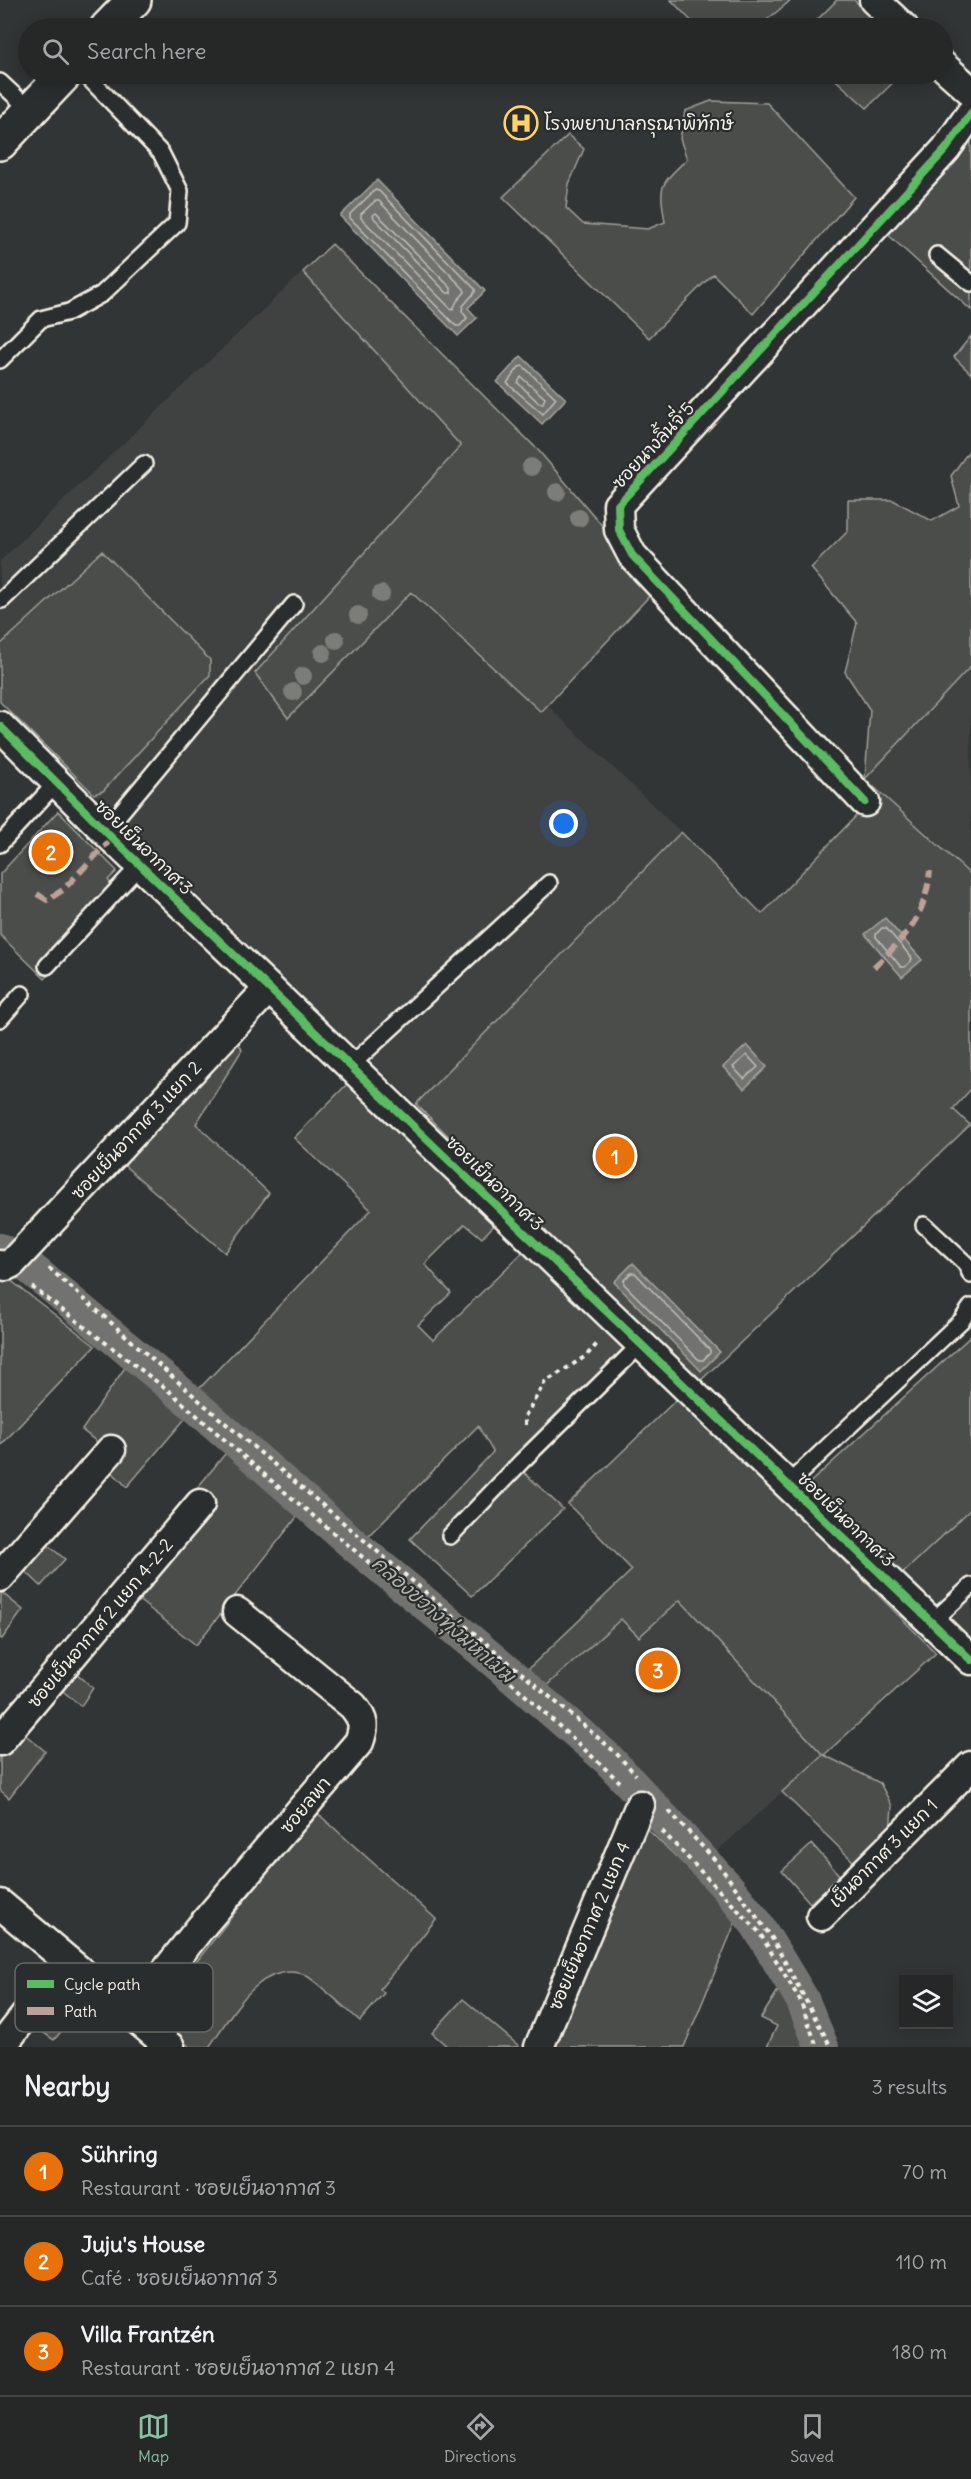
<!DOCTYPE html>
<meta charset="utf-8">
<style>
:root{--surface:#262828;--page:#323434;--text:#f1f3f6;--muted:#a4a6a8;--line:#424445;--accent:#8abfa5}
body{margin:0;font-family:Delius,"Playpen Sans Thai",sans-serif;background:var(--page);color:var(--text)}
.controls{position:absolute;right:18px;bottom:18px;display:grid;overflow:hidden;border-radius:0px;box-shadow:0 3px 15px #0003}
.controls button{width:54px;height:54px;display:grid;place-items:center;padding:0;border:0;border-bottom:2px solid var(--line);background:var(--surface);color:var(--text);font:30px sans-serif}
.you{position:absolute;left:564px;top:824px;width:21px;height:21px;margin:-15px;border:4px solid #fff;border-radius:50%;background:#1a73e8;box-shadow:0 0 0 9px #1a73e833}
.badge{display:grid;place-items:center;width:39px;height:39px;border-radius:50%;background:var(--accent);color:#fff;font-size:20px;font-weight:700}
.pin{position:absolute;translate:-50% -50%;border:3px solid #fff;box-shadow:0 2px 6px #0006}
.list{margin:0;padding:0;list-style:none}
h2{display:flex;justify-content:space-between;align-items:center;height:78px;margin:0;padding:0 24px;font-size:26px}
h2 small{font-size:20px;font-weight:400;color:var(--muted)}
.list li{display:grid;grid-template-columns:39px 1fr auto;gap:18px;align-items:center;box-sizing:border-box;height:90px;padding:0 24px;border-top:2px solid var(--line)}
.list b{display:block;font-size:22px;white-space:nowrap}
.list p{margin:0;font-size:20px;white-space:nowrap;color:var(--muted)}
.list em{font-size:20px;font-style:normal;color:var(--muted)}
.icon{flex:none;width:33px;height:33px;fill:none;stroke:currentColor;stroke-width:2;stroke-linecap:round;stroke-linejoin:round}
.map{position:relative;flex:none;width:971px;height:2047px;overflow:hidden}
.search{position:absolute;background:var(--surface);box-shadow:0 3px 15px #0003;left:18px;right:18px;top:18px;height:66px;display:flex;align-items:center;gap:15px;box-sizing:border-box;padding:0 21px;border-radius:33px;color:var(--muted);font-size:22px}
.sheet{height:348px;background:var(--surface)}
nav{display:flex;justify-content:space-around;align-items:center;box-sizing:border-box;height:84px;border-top:2px solid var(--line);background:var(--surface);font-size:16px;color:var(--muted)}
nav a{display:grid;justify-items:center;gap:3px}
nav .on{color:var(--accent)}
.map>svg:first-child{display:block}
</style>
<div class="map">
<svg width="971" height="2047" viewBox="0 0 971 2047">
<rect width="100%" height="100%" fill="#323535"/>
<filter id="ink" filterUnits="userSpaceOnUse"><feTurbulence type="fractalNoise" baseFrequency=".0167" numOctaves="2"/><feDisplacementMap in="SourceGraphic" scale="12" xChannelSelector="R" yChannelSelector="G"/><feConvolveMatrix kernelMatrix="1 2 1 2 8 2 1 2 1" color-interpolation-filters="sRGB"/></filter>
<g filter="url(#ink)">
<path fill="#404242" d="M332,244L538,450L656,589L548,706L681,832L416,1104L280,976L0,702V561Z
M971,666V875L865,779Z
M770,1486L936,1653L716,1852L628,1762L545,1687Z
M971,1509V1639L901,1575Z"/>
<path fill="#4b4d4c" stroke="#a09f9a" stroke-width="1.5" d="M671,0H791L757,28H698Z
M837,0H854L885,28H809Z
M829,74H902L867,108Z
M711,101L767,103L854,197L753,314L713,274L649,338L503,197L568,135L584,149L569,184L566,208L583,224L648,229L665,222C659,184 659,186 687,159L680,139L685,111Z
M971,127V310L885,232Z
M332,244L538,450L656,589L541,712L411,592L288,718L255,673L461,446L303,272Z
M971,336V374L954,357Z
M971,448V666L865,779L870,710L845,672L857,623L811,568L848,531V500H893L932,521L959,506L951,476Z
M102,551L210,660V675L103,791L94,794L0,702V645Z
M874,787L971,875V1089L953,1109L970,1125L698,1383L416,1104L681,832L762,914L857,815Z
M58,811L117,871L108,880L121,896L45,979L0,935V874Z
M235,1035L242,1050L196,1124L269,1193L225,1253L118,1160Z
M349,1082L497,1222L482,1238L465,1224L425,1264L451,1293L418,1325L433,1340L524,1251L628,1351L513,1462L563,1509L472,1596L410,1539L493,1452L478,1426L367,1537L196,1392L371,1210L294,1138Z
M0,1272L95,1346L0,1446Z
M971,1336V1509L901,1575L804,1488Z
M126,1366L160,1389L189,1414L127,1487L108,1468L102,1446L82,1430Z
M677,1399L770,1486L936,1653L824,1755L880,1783L892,1806L890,1833L854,1862L782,1792L823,1755L680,1600L639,1637L621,1619L545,1687L526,1671L632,1570L568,1504Z
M229,1449L301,1512L196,1645L136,1598L216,1504L198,1487Z
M44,1542L65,1559L41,1586L22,1568Z
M1,1592L23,1610L2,1639L0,1638Z
M74,1671L93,1688L81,1706L59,1688Z
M22,1732L45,1751L9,1798L0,1790V1757Z
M315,1811L436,1919L380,1989L384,1993L360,2021C349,2012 314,1978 303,1974C258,1961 231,2017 209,2047H190L153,2017Z
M643,1825L738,1916L684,2047H550Z
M812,1844L840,1876L810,1903L782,1871Z
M785,1979L805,2021L813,2047H767L777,2026L761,2018Z
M53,1994L78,2011L54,2040L31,2024Z
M463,1999L519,2046V2047H448L432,2033Z"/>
<path fill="#727370" stroke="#a6a5a0" stroke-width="1.5" d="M377,180L485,291L468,308L477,318L458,336L340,216Z
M521,356L566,399L542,424L497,382Z
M885,918L922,960L902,977L865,934Z
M747,1045L767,1067L744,1089L723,1067Z
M633,1263L720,1352L701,1371L614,1282Z"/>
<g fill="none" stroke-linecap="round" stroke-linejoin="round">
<path stroke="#c0bfb8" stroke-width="1.5" d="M375,190L379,191L475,289V292L463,306L462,311L467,318L460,326H456L350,218V214Z
M375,201H379L464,289L465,292L457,301L453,309L450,308L361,218V214Z
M376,213L451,288V293H447L374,218L373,215Z
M523,366L556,398L543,414L507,383L519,367Z
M521,377L545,398L543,403H539L518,383Z
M882,928H886L912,958L911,961L905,967H901L876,937V934Z
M747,1055L758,1067L744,1079L733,1067Z
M631,1273H635L710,1350V1353L703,1360H699L624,1284V1280Z"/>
<path stroke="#727370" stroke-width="34" d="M0,1250L30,1268L191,1402L359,1549L479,1648L608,1759L727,1887L756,1923L802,1999L822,2047"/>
<g stroke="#f4f1e8" stroke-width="20">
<path id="service" d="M0,82L30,110
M937,255L971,283
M0,360L41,319L69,312L102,294L177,223L180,191L161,153L85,74
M2,600L144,464
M105,831L294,604
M0,844L57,782
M47,966L140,865
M0,1019L22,994
M350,1066L549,883
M924,1225L966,1264L971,1275
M788,1484L962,1320L971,1307
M450,1536L522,1461L641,1344
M932,1622L971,1586"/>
</g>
<g stroke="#f4f1e8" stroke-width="33">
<path id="minor" d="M874,0L904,28
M942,65L971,91
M0,726L112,838L971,1660
M865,802L632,555L619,530L618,505L946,149L971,113
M0,1265L6,1266L12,1263L269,988
M0,1577L111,1450
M0,1741L200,1504
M0,1904L170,2047
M821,1916L971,1766
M131,2015L200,1928L359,1742C365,1726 364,1720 353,1706L237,1612
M1,2047L68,1961
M539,2047L640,1805"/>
</g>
<g stroke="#f4f1e8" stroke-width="38">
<path id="tertiary" d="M107,28L134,0
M0,143L65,74"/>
</g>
<path stroke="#f4f1e8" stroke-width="4" stroke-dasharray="4.5 4.5" stroke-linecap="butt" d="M49,1268L218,1417L615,1752L636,1775
M32,1287L169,1391L274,1483L500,1672L620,1782
M525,1425V1416L545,1382L586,1356L597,1344
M669,1811L716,1861L772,1938L831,2047
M662,1831L759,1932L800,2000L817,2047"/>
<use href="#service" stroke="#2a2d2e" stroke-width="15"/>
<use href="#minor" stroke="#2a2d2e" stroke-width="28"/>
<use href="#tertiary" stroke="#2a2d2e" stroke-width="33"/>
<path stroke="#bda197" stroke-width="6" stroke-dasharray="12 6" stroke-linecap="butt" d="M37,894L47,900L63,890L112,838
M874,967C906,936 925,918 930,871"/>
<g stroke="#2a2d2e" stroke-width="11">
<path id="cycleway" d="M0,726L112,838L971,1660
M865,802L632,555L619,530L618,505L946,149L971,113"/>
</g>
<use href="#cycleway" stroke="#5cba63" stroke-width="8"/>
</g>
<g fill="#7c7d79">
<circle cx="531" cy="467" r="9"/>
<circle cx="557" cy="492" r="9"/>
<circle cx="579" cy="518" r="9"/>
<circle cx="381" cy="594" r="9"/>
<circle cx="358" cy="615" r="9"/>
<circle cx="336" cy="640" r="9"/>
<circle cx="323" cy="653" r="9"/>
<circle cx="303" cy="676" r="9"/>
<circle cx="293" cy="692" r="9"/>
</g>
</g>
<defs>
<g id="hospital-ring" transform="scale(1.725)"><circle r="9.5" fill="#2a2d2e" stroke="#ffd166" stroke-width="1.5"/><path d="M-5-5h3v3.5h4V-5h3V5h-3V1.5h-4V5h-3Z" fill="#ffd166"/></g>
</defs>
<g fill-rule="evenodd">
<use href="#hospital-ring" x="521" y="123"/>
</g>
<g text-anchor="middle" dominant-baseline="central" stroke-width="4.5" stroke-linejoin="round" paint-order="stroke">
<g font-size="18" fill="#f4f1e8" stroke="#2a2d2e" text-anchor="start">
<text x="544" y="123">โรงพยาบาลกรุณาพิทักษ์</text>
</g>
<g font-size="18" fill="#f4f1e8" stroke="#2a2d2e">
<text transform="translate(653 445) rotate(-47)">ซอยนางลิ้นจี่ 5</text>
<text transform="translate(144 847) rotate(44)">ซอยเย็นอากาศ 3</text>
<text transform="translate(136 1130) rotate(-47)">ซอยเย็นอากาศ 3 แยก 2</text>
<text transform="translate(495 1183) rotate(44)">ซอยเย็นอากาศ 3</text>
<text transform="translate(846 1519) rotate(44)">ซอยเย็นอากาศ 3</text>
<text transform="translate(100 1623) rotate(-50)">ซอยเย็นอากาศ 2 แยก 4-2-2</text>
<text transform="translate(305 1805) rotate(-50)">ซอยลพา</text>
<text transform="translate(883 1853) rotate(-45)">เย็นอากาศ 3 แยก 1</text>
<text transform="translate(589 1926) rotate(-67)">ซอยเย็นอากาศ 2 แยก 4</text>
</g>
<g font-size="20" font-style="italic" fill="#b3b2ac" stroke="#2a2d2e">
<text transform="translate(444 1619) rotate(41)">คลองขวางทุ่งมหาเมฆ</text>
</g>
</g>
<rect x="15" y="1963" width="198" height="69" rx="9" fill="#2a2d2e" stroke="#676866" stroke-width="1.5"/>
<rect x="27" y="1980" width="27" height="8" fill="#5cba63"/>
<rect x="27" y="2007" width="27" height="8" fill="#bda197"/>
<g font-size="16" fill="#f4f1e8">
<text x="64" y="1990">Cycle path</text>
<text x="64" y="2017">Path</text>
</g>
</svg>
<div class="controls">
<button><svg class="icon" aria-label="layers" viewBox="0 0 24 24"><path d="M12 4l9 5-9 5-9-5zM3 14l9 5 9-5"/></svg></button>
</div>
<div class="you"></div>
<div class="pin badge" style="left:615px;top:1156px;background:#e8710a">1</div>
<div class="pin badge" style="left:51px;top:852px;background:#e8710a">2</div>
<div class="pin badge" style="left:658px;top:1670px;background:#e8710a">3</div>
<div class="search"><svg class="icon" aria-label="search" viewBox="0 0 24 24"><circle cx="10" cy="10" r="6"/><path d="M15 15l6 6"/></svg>Search here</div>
</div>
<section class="sheet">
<h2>Nearby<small>3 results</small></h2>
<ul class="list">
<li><span class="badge" style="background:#e8710a">1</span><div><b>Sühring</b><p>Restaurant · ซอยเย็นอากาศ 3</p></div><em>70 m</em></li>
<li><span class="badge" style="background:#e8710a">2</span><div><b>Juju's House</b><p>Café · ซอยเย็นอากาศ 3</p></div><em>110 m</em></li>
<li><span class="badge" style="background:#e8710a">3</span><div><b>Villa Frantzén</b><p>Restaurant · ซอยเย็นอากาศ 2 แยก 4</p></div><em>180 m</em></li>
</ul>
</section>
<nav>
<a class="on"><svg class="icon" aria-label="map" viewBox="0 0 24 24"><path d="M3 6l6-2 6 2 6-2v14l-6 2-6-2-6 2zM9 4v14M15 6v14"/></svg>Map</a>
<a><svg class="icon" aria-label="directions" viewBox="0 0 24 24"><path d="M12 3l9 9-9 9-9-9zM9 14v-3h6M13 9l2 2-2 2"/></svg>Directions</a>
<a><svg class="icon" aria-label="saved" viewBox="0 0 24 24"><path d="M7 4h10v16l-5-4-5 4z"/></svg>Saved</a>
</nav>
